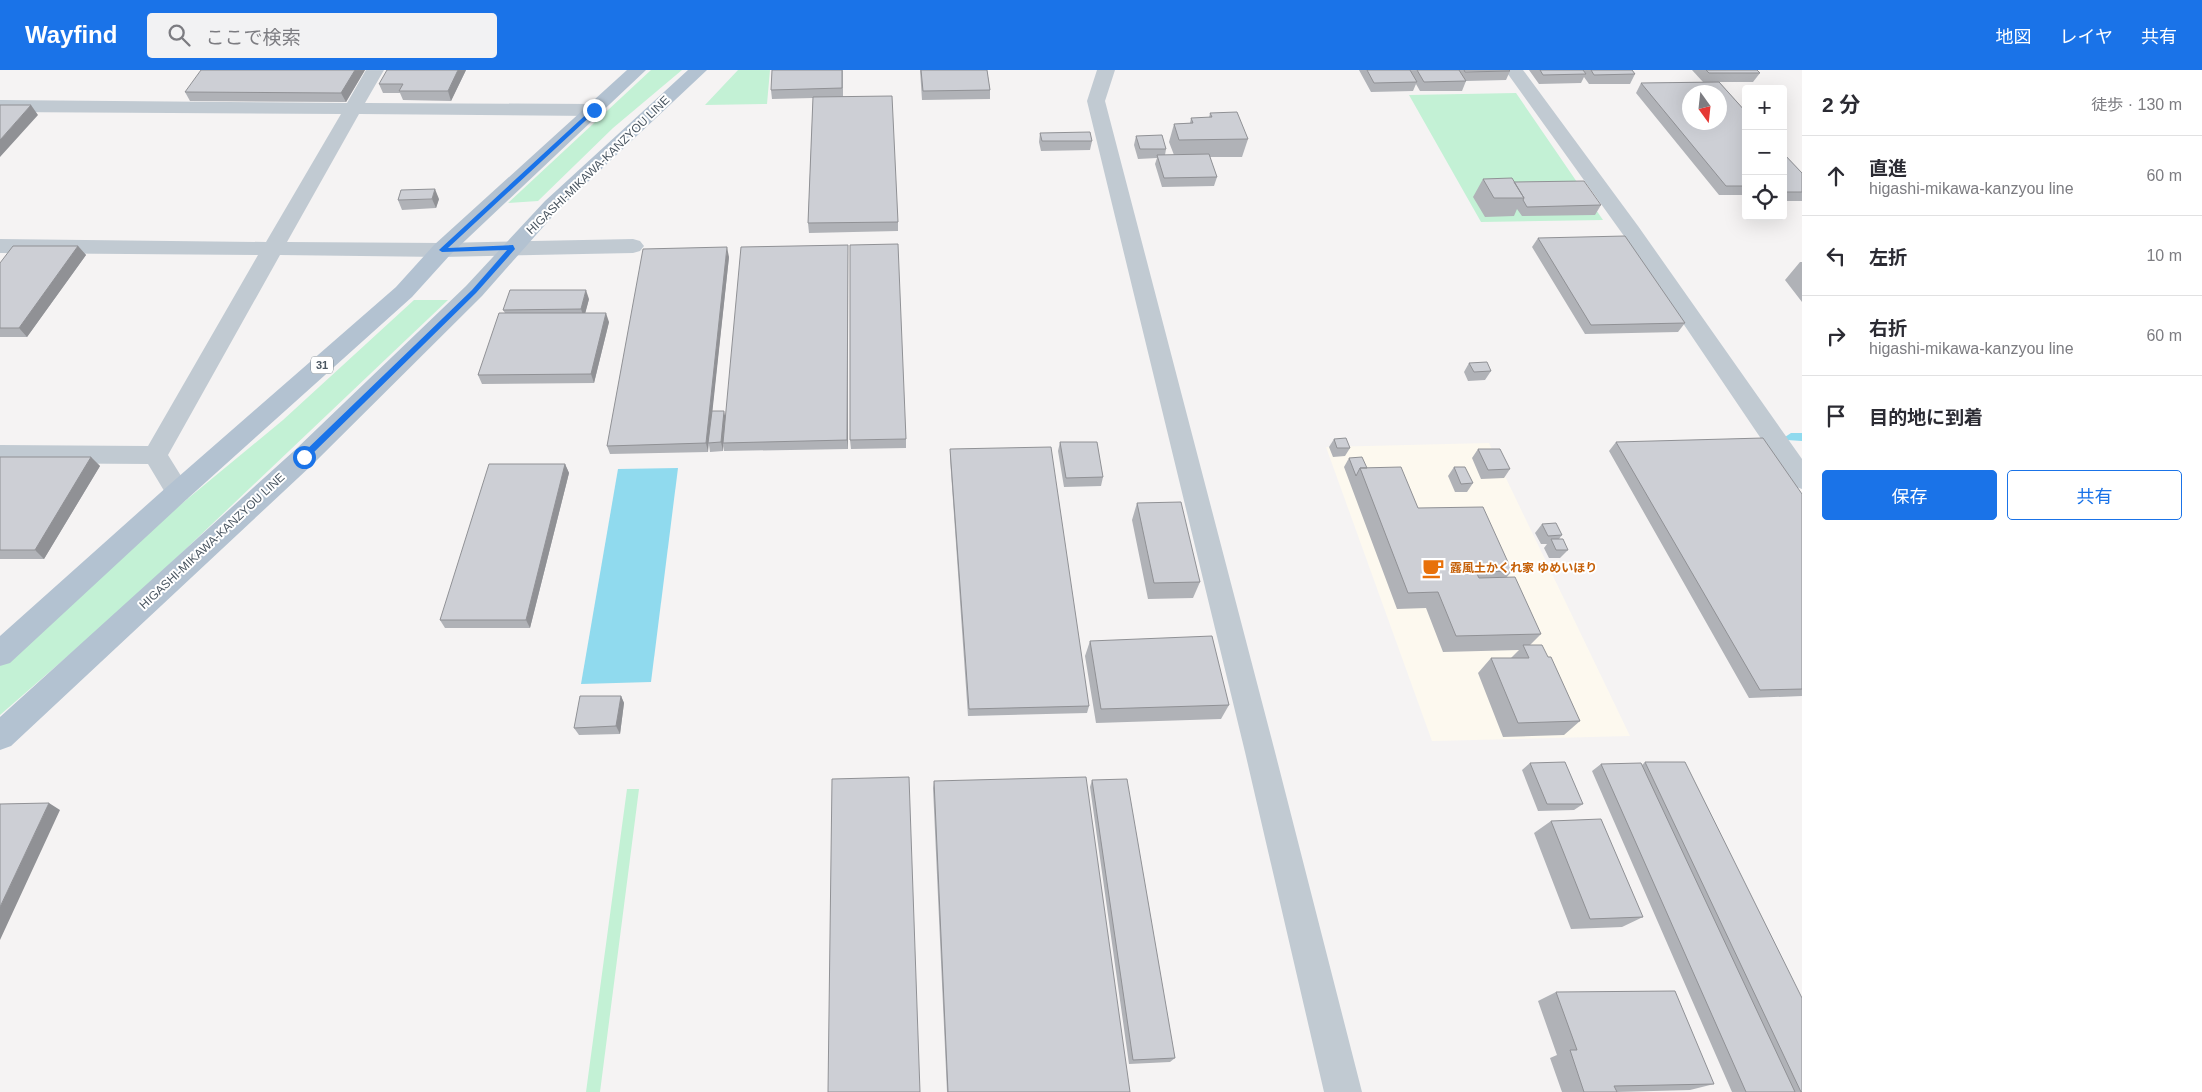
<!DOCTYPE html>
<html lang="ja">
<meta charset="utf-8">
<style>
:root{--surface:#fff;--page:#f2f2f3;--text:#2b2b33;--muted:#7c7c81;--line:#e1e1e2;--accent:#1a73e8}
body{margin:0;font-family:Arial,"Noto Sans JP",sans-serif;background:var(--page);color:var(--text)}
.controls{position:absolute;right:15px;top:15px;display:grid;overflow:hidden;border-radius:5px;box-shadow:0 5px 20px #0002}
.controls button{width:45px;height:45px;display:grid;place-items:center;padding:0;border:0;border-bottom:1px solid var(--line);background:var(--surface);color:var(--text);font:25px sans-serif}
.compass{position:absolute;left:1682px;top:15px;width:45px;height:45px;border-radius:50%;background:var(--surface);box-shadow:0 5px 20px #0002;rotate:165deg}
.stop{position:absolute;width:15px;height:15px;margin:-11px;border:4px solid #1a73e8;border-radius:50%;background:#fff}
.stop.end{background:#1a73e8;border-color:#fff;box-shadow:0 1px 5px #0008}
.list{margin:0;padding:0;list-style:none}
h2{display:flex;justify-content:space-between;align-items:center;height:65px;margin:0;padding:0 20px;font-size:21px}
h2 small{font-size:16px;font-weight:400;color:var(--muted)}
.list li{display:grid;grid-template-columns:32px 1fr auto;gap:15px;align-items:center;box-sizing:border-box;height:80px;padding:0 20px;border-top:1px solid var(--line)}
.list b{display:block;font-size:19px;white-space:nowrap}
.list p{margin:0;font-size:16px;white-space:nowrap;color:var(--muted)}
.list em{font-size:16px;font-style:normal;color:var(--muted)}
.actions{display:flex;gap:10px;padding:15px 20px}
.actions a{flex:1;padding:11px 0;border:1px solid var(--accent);border-radius:5px;text-align:center;font-size:18px;color:var(--accent)}
.actions .main{background:var(--accent);color:#fff}
.icon{flex:none;width:28px;height:28px;fill:none;stroke:currentColor;stroke-width:2;stroke-linecap:round;stroke-linejoin:round}
.map{position:relative;flex:none;width:1802px;height:1022px;overflow:hidden}
header{display:flex;align-items:center;gap:30px;box-sizing:border-box;height:70px;padding:0 25px;background:var(--accent);color:#fff}
header strong{font-size:24px}
nav{display:flex;gap:28px;margin-inline-start:auto;font-size:18px}
.search{width:350px;height:45px;background:var(--page);display:flex;align-items:center;gap:12px;box-sizing:border-box;padding:0 18px;border-radius:5px;color:var(--muted);font-size:19px}
main{display:flex}
aside{flex:1;background:var(--surface)}
.map>svg:first-child{display:block}
</style>
<header>
<strong>Wayfind</strong>
<div class="search"><svg class="icon" aria-label="search" viewBox="0 0 24 24"><circle cx="10" cy="10" r="6"/><path d="M15 15l6 6"/></svg>ここで検索</div>
<nav><a>地図</a><a>レイヤ</a><a>共有</a></nav>
</header>
<main>
<div class="map">
<svg width="1802" height="1022" viewBox="0 0 1802 1022">
<rect width="100%" height="100%" fill="#f5f3f3"/>
<path fill="#fdf9ef" d="M1489,373L1630,666L1432,671L1326,377Z"/>
<path fill="#c3f1d5" d="M651,0H682L613,58L538,131L508,133Z
M738,0H770L767,34L705,35Z
M1516,23L1603,150L1481,152L1409,25Z
M414,230H448L131,531L0,645V596L128,478L283,350Z
M627,719H639L600,1022H586Z"/>
<path fill="#90daee" d="M678,398L651,612L581,614L618,399Z"/>
<g fill="none" stroke-linecap="round" stroke-linejoin="round">
<path fill="#90daee" fill-rule="evenodd" d="M1791,363H1802V371L1787,370L1785,367Z"/>
<path fill="#c1cad2" fill-rule="evenodd" d="M366,0H384L365,33L594,34L601,36L603,40L601,44L594,46L359,44L287,172L442,173L633,169L640,171L644,176L640,181L633,183L442,187L280,185L168,385L191,422L187,429L178,432L169,429L148,394L0,393V375L148,376L258,185L0,183V169L266,172L341,44L0,42V30L347,33Z
M1097,0H1115L1105,31L1275,682L1362,1022H1324L1245,682L1087,31Z
M1505,0H1523L1638,156L1802,389V419L1793,416L1624,166Z"/>
<path fill="#b3c2d1" fill-rule="evenodd" d="M627,0H646L450,185L412,227L187,429L10,593L0,596V566L169,415L396,217L434,175Z
M688,0H707L559,139L482,226L313,394L11,676L0,680V647L295,380L466,216L545,131Z"/>
</g>
<path fill="#b0b2b7" d="M365,0L346,32L190,31L185,22Z
M466,0L451,31L403,30L400,23H383L379,14Z
M843,0V26L898,152V161L809,163L808,153L813,28L772,29L771,20Z
M920,0H987L990,20V29L922,30Z
M1359,0H1509L1510,1L1506,10L1466,11L1462,21H1420L1416,14L1413,21L1371,22Z
M1529,0H1632L1635,4L1630,14H1589L1584,7L1581,13L1539,14Z
M1692,0H1757L1760,3L1753,12H1719L1746,42V125H1719L1636,23L1641,13L1703,12Z
M1210,43L1248,69L1242,87H1210L1217,107L1214,116L1162,117L1155,94L1157,88L1138,89L1134,75L1136,66L1166,79L1165,85H1174L1169,72L1174,54L1190,53L1191,48H1209Z
M1040,63L1092,71L1090,80L1041,81L1039,72Z
M1783,83L1802,103V131H1783Z
M1483,109L1514,112L1601,135L1595,145L1522,146L1517,139L1514,146L1485,147L1473,127Z
M439,129L436,138L402,140L398,130Z
M1538,168L1685,253L1678,262L1585,264L1532,177Z
M78,176L86,185L27,267H0V193Z
M848,184V379L724,381L723,376V381L710,382L709,375L708,382L610,384L607,376L729,187L712,341L725,347Z
M1800,192H1802V232L1785,210Z
M589,229L585,243L609,252L594,313L482,314L478,305L505,243L503,240Z
M1469,293L1491,301L1485,310L1468,311L1464,302Z
M906,369V378L851,379L850,370Z
M1334,369L1350,378L1345,386L1333,387L1329,377Z
M1060,372L1103,407L1101,416L1064,417L1058,381Z
M1616,372L1802,424V626L1749,628L1609,381Z
M950,379L1089,636L1087,643L968,646L950,388Z
M1478,379L1510,399L1504,408L1481,409L1472,388Z
M0,387H91L100,396L44,489H0Z
M1349,388L1367,398L1418,438L1512,501L1506,508L1541,564L1530,575L1580,651L1564,665L1503,667L1478,603L1491,588H1511L1519,580L1443,582L1426,538L1397,539L1344,397Z
M565,394L569,403L530,558H445L440,550Z
M1454,397L1473,413L1467,422H1455L1448,406Z
M1137,433L1200,512L1193,528L1148,529L1132,450Z
M1542,454L1562,465L1559,469L1568,480L1560,488H1549L1544,478L1547,474H1541L1535,463Z
M1090,571L1229,635L1221,649L1096,653L1085,586Z
M621,626L624,633L620,664L579,665L574,658Z
M1645,692L1802,1022H1732L1592,701L1601,694L1642,695Z
M1530,693L1583,734L1574,740L1538,741L1522,700Z
M1092,710L1175,988L1170,992L1129,994L1090,717Z
M934,711L1130,1022H947L933,718Z
M1551,751L1643,847L1622,857L1571,859L1534,763Z
M1556,922L1714,1014L1690,1020L1617,1022H1562L1550,988L1557,985L1538,931Z"/>
<path fill="#909195" d="M355,0H365L346,32L341,23Z
M458,0H466L451,31L448,21Z
M31,35L38,45L0,87V70Z
M435,119L439,129L436,138L432,129Z
M848,175V379L847,370Z
M78,176L86,185L27,267L19,258Z
M727,177L729,187L709,373H708V382L706,373Z
M586,220L589,229L584,248L581,239Z
M606,243L609,252L594,313L591,304Z
M724,341L726,350L723,373V381L721,372Z
M91,387L100,396L44,489L35,480Z
M565,394L569,403L530,558L526,550Z
M621,626L624,633L620,664L616,656Z
M49,733L60,740L0,870V837Z"/>
<path fill="#cdcfd5" stroke="#909195" fill-rule="evenodd" d="M201,0H355L341,23L185,22Z
M387,0H458L448,21H399L403,14H379Z
M772,0H842V18L771,20Z
M921,0H987L990,20L923,21Z
M1367,0H1410L1417,12L1374,13Z
M1417,0H1459L1466,11L1424,12Z
M1464,0H1509L1510,1L1465,2Z
M1540,0H1583L1586,4L1543,5Z
M1591,0H1632L1635,4L1594,5Z
M1706,0H1757L1760,3H1709Z
M1719,12L1746,42V116H1726L1641,13ZM1690,22H1720V52H1690Z
M892,26L898,152L808,153L813,27Z
M0,35H31L0,70Z
M1237,42L1248,69L1179,70L1174,54L1193,53L1191,48L1212,47L1210,43Z
M1090,62L1092,71H1042L1040,63Z
M1162,65L1166,79H1140L1136,66Z
M1783,83L1802,103V122H1783Z
M1209,84L1217,107L1164,108L1157,85Z
M1512,108L1524,128H1494L1483,109Z
M1584,111L1601,135L1527,137L1523,130L1524,128L1514,112Z
M435,119L432,129L398,130L401,120Z
M1625,166L1685,253L1591,255L1538,168Z
M898,174L906,369L850,370V175Z
M848,175L847,370L723,373L741,177Z
M13,176H78L19,258H0V193Z
M727,177L706,373L607,376L643,179Z
M510,220H586L581,239L503,240Z
M499,243H606L591,304L478,305Z
M1487,292L1491,301L1474,302L1469,293Z
M712,341H724L721,372L708,373Z
M1346,368L1350,378H1337L1334,369Z
M1763,368L1802,424V619L1760,620L1616,372Z
M1060,372H1097L1103,407L1066,408Z
M1051,377L1089,636L969,639L950,379Z
M1478,379H1500L1510,399L1488,400Z
M0,387H91L35,480H0Z
M1362,387L1367,398H1360L1356,406L1349,388Z
M489,394H565L526,550H440Z
M1401,397L1418,438L1483,437L1512,501L1476,502L1479,508L1515,507L1541,564L1456,566L1438,522L1408,523L1360,398Z
M1454,397H1465L1473,413L1461,414Z
M1181,432L1200,512L1154,513L1137,433Z
M1556,453L1562,465L1548,466L1542,454Z
M1551,469H1563L1568,480H1556Z
M1212,566L1229,635L1101,639L1090,571Z
M1523,575H1542L1548,587H1551L1580,651L1518,653L1491,588H1529Z
M580,626H621L616,656L574,658Z
M1565,692L1583,734H1547L1530,693Z
M1645,692H1685L1802,928V1022H1801Z
M1641,693L1795,1022H1746L1601,694Z
M909,707L920,1022H828L832,709Z
M1086,707L1130,1022H948L934,711Z
M1127,709L1175,988L1133,990L1092,710Z
M49,733L0,837V734Z
M1601,749L1643,847L1590,849L1551,751Z
M1675,921L1714,1014L1614,1016L1617,1022H1584L1570,980H1577L1556,922Z"/>
<path fill="#1a73e8" d="M592,39L597,40L448,178L513,175L515,179L476,223L307,389H301V385L472,220L507,180L442,182L439,180L440,179Z"/>
<defs>
<g id="cafe-bare" transform="scale(1.725)"><path d="M-5.5-4.5H6V0H3Q3 3.5 0 3.5H-2.5Q-5.5 3.5-5.5 0ZM3-3.2v2h1.7v-2ZM-6 4.5H4V6H-6Z" fill="#e8710a" stroke="#fff" stroke-width="2.5" paint-order="stroke"/></g>
</defs>
<g fill-rule="evenodd">
<use href="#cafe-bare" x="1433" y="498"/>
</g>
<g text-anchor="middle" dominant-baseline="central" stroke-width="4" stroke-linejoin="round" paint-order="stroke">
<rect fill="#fff" stroke="#808990" stroke-width="1" x="311" y="286.5" width="22" height="17" rx="4"/>
<g font-size="11" font-weight="bold" fill="#4a5661">
<text x="322" y="295">31</text>
</g>
<g font-size="12" fill="#4a5661" stroke="#fff">
<text transform="translate(598 95) rotate(-44)">HIGASHI-MIKAWA-KANZYOU LINE</text>
<text transform="translate(212 471) rotate(-43)">HIGASHI-MIKAWA-KANZYOU LINE</text>
</g>
<g font-size="12" font-weight="bold" fill="#c56008" stroke="#fff" text-anchor="start">
<text x="1450" y="498">露風土かくれ家 ゆめいほり</text>
</g>
</g>
</svg>
<div class="controls">
<button>+</button>
<button>−</button>
<button><svg class="icon" aria-label="locate" viewBox="0 0 24 24"><circle cx="12" cy="12" r="6"/><path d="M12 2v4M12 18v4M2 12h4M18 12h4"/></svg></button>
</div>
<svg class="compass" viewBox="-18 -18 36 36"><path d="M0-13l5 13h-10z" fill="#e53935"/><path d="M0 13l5-13h-10z" fill="#7c7c81"/></svg>
<div class="stop" style="left:304px;top:387px"></div>
<div class="stop end" style="left:594px;top:40px"></div>
</div>
<aside>
<h2>2 分<small>徒歩 · 130 m</small></h2>
<ul class="list">
<li><svg class="icon" aria-label="ahead" viewBox="0 0 24 24"><path d="M12 20V5M6 11l6-6 6 6"/></svg><div><b>直進</b><p>higashi-mikawa-kanzyou line</p></div><em>60 m</em></li>
<li><svg class="icon" aria-label="left" viewBox="0 0 24 24"><path d="M17 20v-9H6M10 6l-5 5 5 5"/></svg><div><b>左折</b></div><em>10 m</em></li>
<li><svg class="icon" aria-label="right" viewBox="0 0 24 24"><path d="M7 20v-9h11M14 6l5 5-5 5"/></svg><div><b>右折</b><p>higashi-mikawa-kanzyou line</p></div><em>60 m</em></li>
<li><svg class="icon" aria-label="arrive" viewBox="0 0 24 24"><path d="M6 21V4h12l-3 4 3 4H6"/></svg><div><b>目的地に到着</b></div></li>
</ul>
<div class="actions"><a class="main">保存</a><a>共有</a></div>
</aside>
</main>
